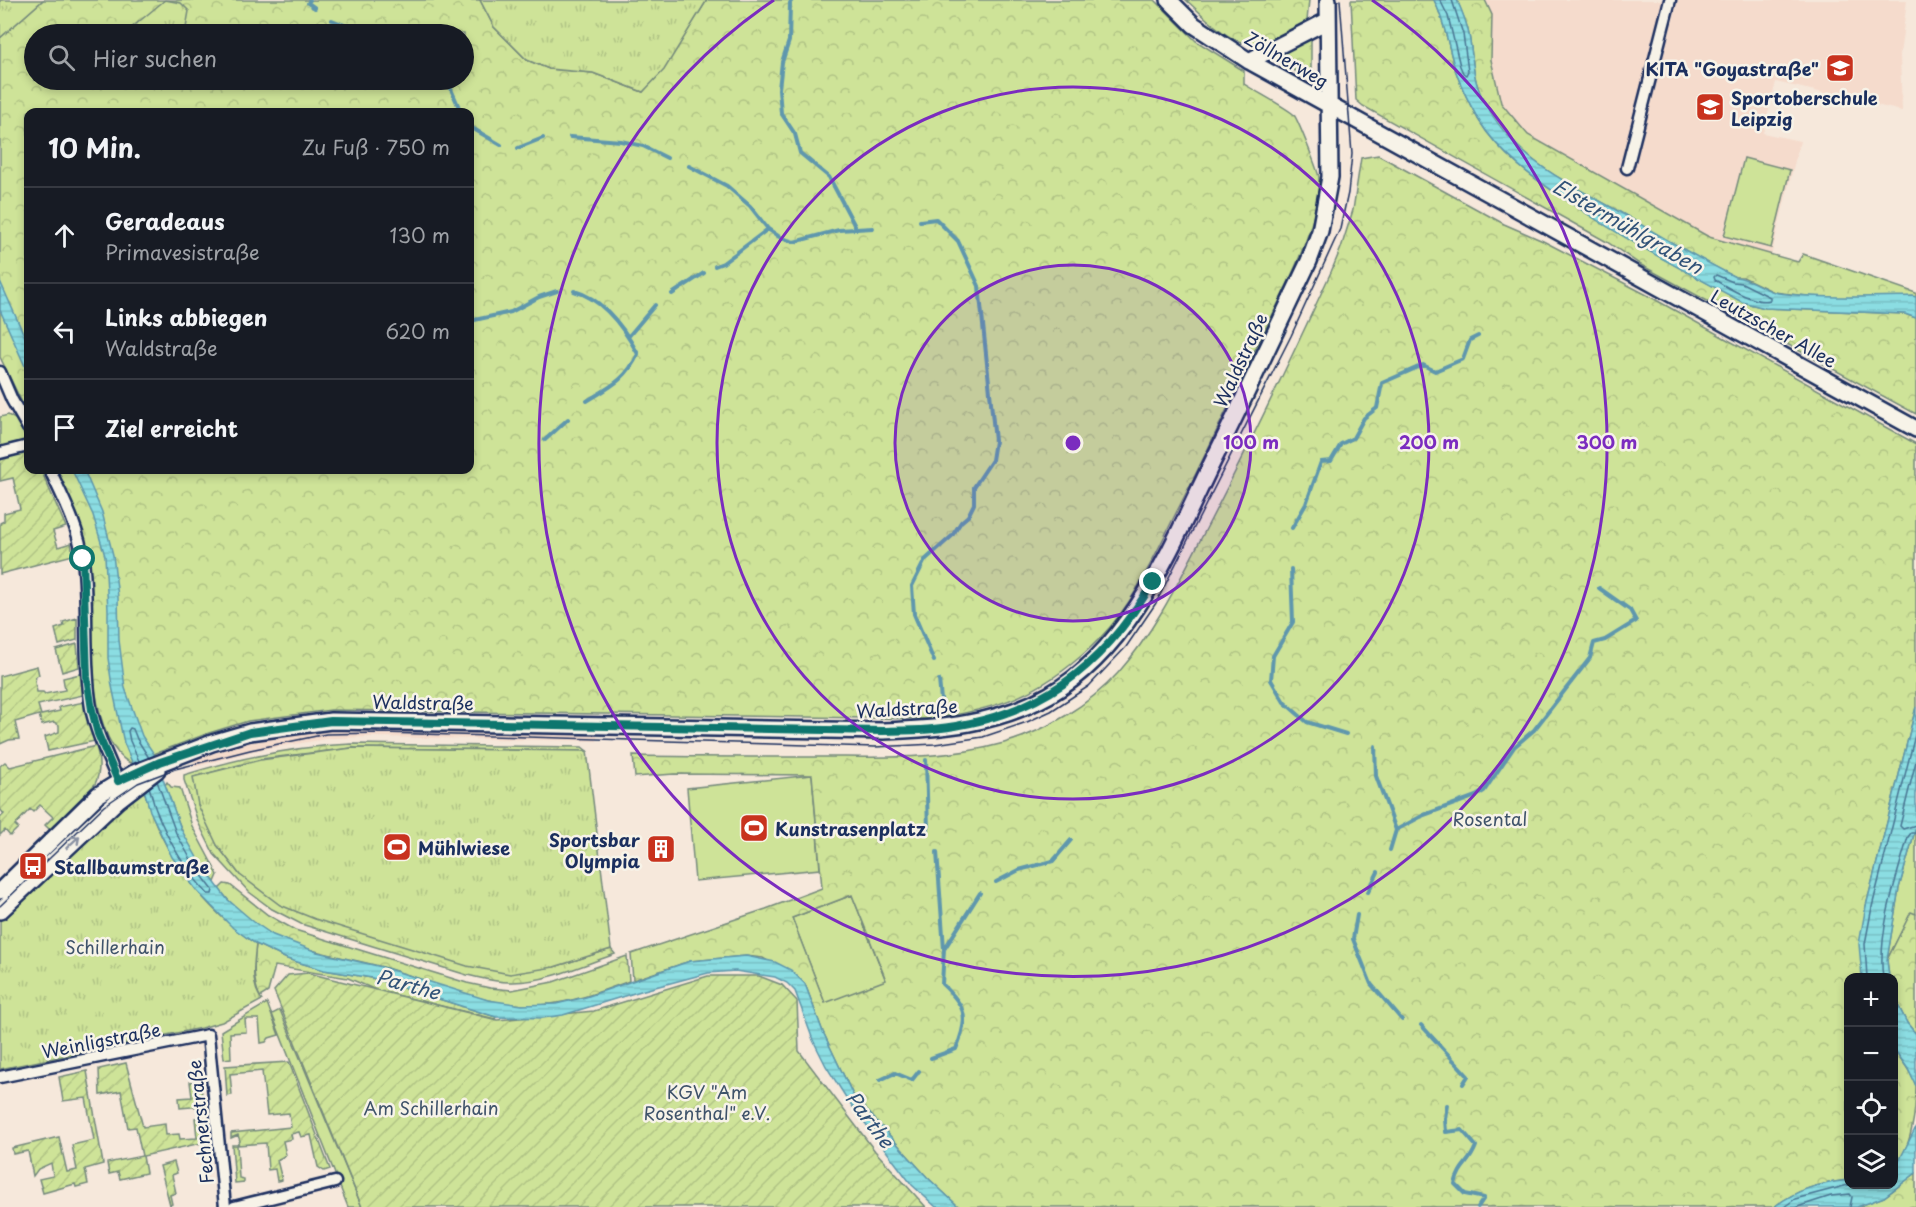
<!DOCTYPE html>
<html lang="de">
<meta charset="utf-8">
<style>
:root{--surface:#171b24;--page:#20242c;--text:#f1f3f6;--muted:#9ea1a6;--line:#363941}
body{margin:0;font-family:"Playpen Sans",sans-serif;background:var(--page);color:var(--text)}
.controls{position:absolute;right:18px;bottom:18px;display:grid;overflow:hidden;border-radius:12px;box-shadow:0 3px 9px #0003}
.controls button{width:54px;height:54px;display:grid;place-items:center;padding:0;border:0;border-bottom:2px solid var(--line);background:var(--surface);color:var(--text);font:30px sans-serif}
.stop{position:absolute;width:18px;height:18px;margin:-14px;border:4px solid #0f766e;border-radius:50%;background:#fff}
.stop.end{background:#0f766e;border-color:#fff;box-shadow:0 2px 6px #0008}
.list{margin:0;padding:0;list-style:none}
h2{display:flex;justify-content:space-between;align-items:center;height:78px;margin:0;padding:0 24px;font-size:26px}
h2 small{font-size:20px;font-weight:400;color:var(--muted)}
.list li{display:grid;grid-template-columns:39px 1fr auto;gap:18px;align-items:center;box-sizing:border-box;height:96px;padding:0 24px;border-top:2px solid var(--line)}
.list b{display:block;font-size:22px;white-space:nowrap}
.list p{margin:0;font-size:20px;white-space:nowrap;color:var(--muted)}
.list em{font-size:20px;font-style:normal;color:var(--muted)}
.icon{flex:none;width:33px;height:33px;fill:none;stroke:currentColor;stroke-width:2;stroke-linecap:round;stroke-linejoin:round}
.map{position:relative;flex:none;width:1916px;height:1207px;overflow:hidden}
.search{position:absolute;background:var(--surface);box-shadow:0 3px 9px #0003;left:24px;top:24px;width:450px;height:66px;display:flex;align-items:center;gap:15px;box-sizing:border-box;padding:0 21px;border-radius:33px;color:var(--muted);font-size:22px}
.panel{position:absolute;background:var(--surface);box-shadow:0 3px 9px #0003;left:24px;top:108px;width:450px;height:366px;border-radius:12px}
.map>svg:first-child{display:block}
</style>
<div class="map">
<svg width="1916" height="1207" viewBox="0 0 1916 1207">
<defs>
<pattern id="forest-crowns" width="20" height="18" patternUnits="userSpaceOnUse" patternTransform="scale(1.5)"><rect width="20" height="18" fill="#cee398"/><path d="M2 6a3 3 0 1 1 6 0M12 15a3 3 0 1 1 6 0" fill="none" stroke="#b0c385"/></pattern>
<pattern id="park-tufts" width="24" height="20" patternUnits="userSpaceOnUse" patternTransform="scale(1.5)"><rect width="24" height="20" fill="#cee398"/><path d="M3 7l-1-3M5 7V3M7 7l1-3M15 17l-1-3M17 17v-4M19 17l1-3" fill="none" stroke="#b0c385"/></pattern>
<pattern id="garden-furrows" width="10" height="10" patternUnits="userSpaceOnUse" patternTransform="scale(1.5)"><rect width="10" height="10" fill="#cee398"/><path d="M-1 1l2-2M0 10L10 0M9 11l2-2" fill="none" stroke="#b0c385"/></pattern>
<pattern id="water-rules" width="6" height="5" patternUnits="userSpaceOnUse" patternTransform="scale(1.5)"><rect width="6" height="5" fill="#8bdde2"/><path d="M0 2.5h6" fill="none" stroke="#77bec4"/></pattern>
</defs>
<rect width="100%" height="100%" fill="#f6e8db"/>
<filter id="ink" filterUnits="userSpaceOnUse"><feTurbulence type="fractalNoise" baseFrequency=".0167" numOctaves="2"/><feDisplacementMap in="SourceGraphic" scale="12" xChannelSelector="R" yChannelSelector="G"/><feConvolveMatrix kernelMatrix="1 2 1 2 8 2 1 2 1" color-interpolation-filters="sRGB"/></filter>
<g filter="url(#ink)">
<path fill="#f5dbcc" d="M1485,0H1670L1640,115L1639,149L1678,0H1907L1900,55L1902,111L1776,82L1763,133L1800,141L1771,256L1709,237L1528,135L1501,103L1491,60L1492,15Z
M330,727L597,731V741L371,737L332,738L253,751L195,767L193,757L229,746L284,734Z"/>
<path fill="#cee398" stroke="#74897b" stroke-width="1.5" d="M1744,158L1790,170L1771,248L1724,236Z
M8,415L17,420L28,441L0,447V417Z
M812,775L820,869L695,881L687,788Z
M167,782L171,787L180,788L192,826L218,875L215,882C190,860 176,816 165,785Z
M1916,827V914L1911,913L1887,960L1899,888Z
M852,895L886,981L825,1004L792,918Z
M267,1003L279,1035L269,1038L266,1042L261,1043L259,1019H245L246,1032L230,1033L231,1058L224,1059L221,1031Z
M280,1010L362,1207H348L272,1014Z"/>
<path fill="url(#forest-crowns)" stroke="#74897b" stroke-width="1.5" fill-rule="evenodd" d="M43,0H480L494,27L527,60L549,69L593,73L643,92L688,30L707,0H1155L1196,41L1244,71V84C1253,90 1289,109 1294,115C1298,120 1319,173 1319,178C1320,231 1275,308 1252,356C1227,409 1202,463 1175,515C1160,545 1146,576 1128,603C1117,620 1104,635 1090,648C1040,695 997,709 931,719L331,710L248,721L209,733L130,763C90,742 90,640 90,600C90,586 92,569 89,555C82,525 69,497 55,470H470V112H28V415L0,357V38ZM34,34H464V80H34Z
M1186,0H1309L1307,21C1295,27 1274,41 1261,44C1232,49 1206,17 1186,0Z
M1351,0H1434C1445,22 1448,46 1455,69C1461,87 1469,103 1478,119C1500,155 1533,178 1568,201C1623,239 1683,269 1742,302L1765,308L1905,314L1916,318V414L1641,265L1607,242L1363,106L1356,100Z
M1457,0H1485L1492,15L1491,60L1501,103L1528,135L1709,237L1798,262L1803,254L1916,293V297L1823,298L1774,292L1743,277H1735C1696,258 1660,236 1623,214C1564,180 1515,162 1482,97C1472,78 1473,55 1469,35C1467,23 1461,11 1457,0Z
M1308,38L1311,39V73L1305,77L1272,57Z
M1378,155L1504,224L1543,241L1647,295L1916,444V707L1866,906L1862,977L1848,978V1180C1818,1184 1799,1188 1774,1207H959L927,1177L853,1095L823,1032L805,984L763,958L746,956L690,961L633,980L631,954L766,909L822,888L812,775L674,774L635,777L633,756C695,757 758,757 821,757C882,757 944,760 1004,743C1046,731 1089,705 1118,673C1156,630 1180,579 1206,529C1250,444 1291,359 1331,272L1341,248L1353,210L1361,158ZM852,895L886,980L825,1003L792,918Z
M352,744L582,747L587,751L352,748L261,759L194,777L217,845L240,875L554,967L611,949L615,954C583,965 547,982 513,982C497,983 481,978 467,975L301,924L272,909L249,892L214,854L198,822L184,780V775C236,759 298,746 352,744Z
M224,884L230,885L268,915L295,930L467,983L490,988L512,990L553,982L627,956L629,981C594,994 561,1007 523,1005C475,1003 429,980 383,967C346,957 309,953 274,936C253,926 233,907 219,889Z
M1911,912L1916,914V1034L1907,1023L1894,997V978L1889,977L1887,960Z
M256,944L287,959L324,970L372,978L496,1017L495,1019L376,990L348,978L275,966L268,992L260,997C252,980 254,963 256,944Z
M1894,1049C1901,1060 1912,1072 1916,1086C1916,1107 1912,1152 1894,1165Z
M1916,1173V1207H1857L1884,1197Z"/>
<path fill="url(#park-tufts)" stroke="#74897b" stroke-width="1.5" d="M0,0H43L0,38Z
M165,0L181,3L189,11L185,34H124Z
M480,0H707L664,70L643,92L593,73L549,69L527,60L494,27Z
M352,748L587,751L611,949L554,967L510,974L467,966L315,919L280,905L240,875L217,845L198,805L193,777L260,760Z
M140,791L145,793C162,854 204,909 256,944C254,963 250,984 262,1000L222,1022L201,1028L0,1069V921L108,816Z"/>
<path fill="url(#garden-furrows)" stroke="#74897b" stroke-width="1.5" d="M28,450V470H41L66,527L53,531L58,547L71,543L73,555L0,574V523L4,521V513L20,509L13,478L0,481V457Z
M77,618V640L59,645L55,629L64,626L63,622Z
M77,644L79,667L62,672L56,650Z
M37,666L39,675L36,676L35,682L37,692H43L45,694L65,690L63,678L80,674L83,695L38,705L41,715L60,711L59,707L84,702L95,741L48,751L45,737L59,732V725L54,722L42,725L39,715L15,722L19,739L9,740L0,744V676Z
M96,746C100,760 101,772 95,784L50,830L45,825L53,817L40,805L33,812L30,809L15,825L18,828L10,836L5,830L0,835V818L4,814L0,809V766L5,762L10,767Z
M308,973L497,1020L594,1011L708,976H759L782,985L797,1001L799,1051L875,1151L926,1207H362L274,991L288,975Z
M289,1062L330,1169L324,1171L318,1167L311,1135L301,1137L299,1132L291,1134L292,1139L283,1141L286,1155L277,1160L282,1180L277,1181L275,1169L268,1170L266,1143L237,1145L239,1178L244,1179V1182L235,1183L232,1145H237L240,1141L238,1135L231,1138V1133L291,1127L289,1113L267,1115L262,1071L230,1074L232,1095L227,1096L225,1066Z
M126,1063L143,1127L165,1124L166,1135L179,1134L180,1139L197,1138L195,1118H204L206,1142L143,1156L146,1173L120,1179L118,1172L109,1174L107,1163L142,1156L136,1127L128,1128L121,1091L100,1095L99,1069Z
M87,1071L103,1164L85,1169L88,1184L76,1187L75,1184L43,1193L39,1179L53,1176L51,1163L38,1169L33,1176L28,1151L13,1154L12,1148L59,1137L67,1172L77,1170L72,1145L94,1140L86,1098L63,1101L59,1077Z
M196,1076H200L203,1106L180,1108L179,1098L192,1097L190,1082L197,1081Z
M174,1162L177,1173L172,1175L176,1193L170,1195L172,1204L170,1205L160,1166Z"/>
<path fill="url(#water-rules)" stroke="#5e97ad" stroke-width="1.5" d="M1434,0H1457C1462,11 1467,23 1469,35C1473,55 1472,78 1482,97C1515,162 1564,180 1623,214C1660,236 1696,257 1735,277C1752,278 1764,291 1778,293C1823,299 1868,297 1913,296L1916,297V318L1905,314L1765,308L1742,302C1683,270 1623,239 1568,201C1533,178 1500,155 1478,119C1469,103 1461,87 1455,69C1448,46 1445,22 1434,0Z
M0,281L28,344V373L0,310Z
M72,470H84L102,512L113,555L118,597L119,640L125,688L142,736L154,754L181,829L199,861L227,899L254,922L273,935L317,952L382,967L488,1000L522,1005L556,1004L586,997L690,961L746,956L775,962L791,970L805,984L823,1032L853,1095L927,1177L959,1207H936L912,1185L847,1099L826,1066L813,1040L795,991L787,983L775,977L735,971L708,973L644,990L563,1015L543,1018L496,1017L372,978L324,970L287,959L256,944L233,928L197,891L172,857L150,811L145,793L124,743L112,686L108,658V610L105,556L93,515Z
M1916,707V827L1899,888L1887,960L1889,977H1862L1859,944L1866,906Z
M1894,997L1907,1023L1916,1034V1086L1908,1069L1894,1049Z
M1916,1127V1173L1884,1197L1857,1207H1774C1799,1188 1819,1184 1848,1180V1184H1894V1165L1899,1161Z"/>
<g fill="none" stroke-linecap="round" stroke-linejoin="round">
<path stroke="#487593" stroke-width="1.5" d="M1440,0L1448,16L1460,66L1463,73L1466,75L1468,71L1463,34L1452,0
M1598,207L1646,235L1647,240L1643,241L1594,211V208Z
M1716,275L1733,282L1742,283L1770,297V300C1756,305 1728,288 1715,280L1714,277Z
M139,761L130,741L128,731L130,728L133,729L137,739L149,758
M1916,761L1900,826L1903,829L1916,825
M149,787C152,795 153,803 156,810C168,840 186,871 208,894H212L213,890L194,865L176,833L157,781
M1867,978L1865,944L1872,907L1916,731
M1883,978C1877,936 1896,878 1908,837L1911,833H1916
M1784,1207L1795,1199L1852,1184
M1797,1207L1831,1196L1850,1194L1852,1197L1850,1207"/>
<path stroke="#5e97ad" stroke-width="4" d="M310,0L308,3L315,8
M792,0L790,3L789,41L782,62L779,89L781,113L795,134L800,153L829,177L856,228
M332,20L367,34
M447,80L461,112
M470,125L472,128L501,145
M570,137L621,141L643,146L667,158
M518,148L543,138
M689,166L727,186L750,206L768,229L781,238L794,242L839,230L873,228
M920,221L936,219L958,241L979,286L995,441L992,460L974,487V504L968,516L961,522L952,536L925,560L912,586L914,614L934,661
M715,266L723,263L768,229
M574,291C604,299 624,328 638,354C626,380 610,387 587,401
M672,294L704,273
M470,321L511,312L539,297L557,291
M628,337L655,305
M545,440L568,419
M1292,528L1306,504L1321,462L1331,461L1341,444L1353,438L1364,418L1377,408L1382,383L1423,365L1435,371L1463,359L1470,340L1478,336
M1291,569L1293,622L1273,656L1271,680L1284,702L1307,722L1346,734
M939,680L942,710
M1375,746L1376,776L1396,830L1390,850
M926,760L928,830
M1396,830L1424,815L1476,796L1484,791L1514,747L1534,730L1590,658L1594,643L1605,640L1636,621L1630,610L1599,588
M996,882L1019,870L1053,861L1071,840
M1368,892L1378,872
M1357,915L1353,939L1371,984L1402,1020
M945,948L980,893
M1421,1025L1468,1076L1463,1084
M931,1058L956,1049C969,1018 967,1007 942,984L944,949L937,852
M880,1080L895,1073L912,1080L919,1071
M1447,1105L1445,1119L1446,1132L1462,1130L1476,1146C1469,1165 1460,1164 1455,1184L1465,1194L1484,1198L1478,1207"/>
<g stroke="#1b2f5e" stroke-width="15">
<path id="street" d="M1627,168L1670,0
M0,372L12,400L28,428
M0,453L28,446
M50,470C63,498 79,528 83,560C89,609 83,659 91,708C96,733 108,757 118,781
M0,1077L208,1035L225,1207
M234,1207L335,1182"/>
</g>
<g stroke="#1b2f5e" stroke-width="20">
<path id="secondary" d="M1169,0L1194,25L1249,61L1916,429
M1249,61L1327,21
M0,891L98,795L134,773L212,743L250,732L331,721L883,731C941,729 997,724 1049,695C1132,648 1173,543 1213,461C1246,395 1277,328 1309,261L1320,231L1330,177L1328,0
M0,911L118,800L157,770"/>
</g>
<use href="#street" stroke="#f7f3e8" stroke-width="10"/>
<use href="#secondary" stroke="#f7f3e8" stroke-width="15"/>
<path stroke="#1b2f5e" stroke-width="1.5" d="M0,906L104,806L138,783L175,769L250,750L326,734L384,733L875,747L935,744L983,737L1027,722L1051,711L1089,686L1126,647L1156,603L1291,336L1340,229L1348,193L1352,154L1340,0"/>
</g>
<defs><path id="oneway-shaft" d="M-6 0H5M1.5-3L5.5 0L1.5 3" fill="none" stroke-width="1.6" stroke-linecap="round" stroke-linejoin="round" transform="scale(1.5)"/></defs>
<use stroke="#8991a3" href="#oneway-shaft" transform="translate(73 842) rotate(-43)"/>
</g>
<g fill="none" stroke-linecap="round" stroke-linejoin="round" filter="url(#ink)">
<path stroke="#0f766e" stroke-width="8" d="M83,559L87,677L92,710L98,734L118,781L160,762L250,732L331,721L883,731C900,730 917,731 933,729C1037,718 1101,670 1153,582"/>
</g>
<circle cx="1073" cy="443" r="178" fill="#7b2cbf" fill-opacity=".12"/>
<g fill="none" stroke="#7b2cbf" stroke-width="3">
<circle cx="1073" cy="443" r="178"/>
<circle cx="1073" cy="443" r="356"/>
<path d="M1372 0A534 534 0 1 1 774 0"/>
</g>
<defs>
<g id="school-square" transform="scale(1.5)"><rect x="-9" y="-9" width="18" height="18" rx="4" fill="#c8321e" stroke="#f7f3e8"/><path d="M0-5L7-2L0 1L-7-2ZM-4 1L0 2.5L4 1V4Q0 6-4 4Z" fill="#fff"/></g>
<g id="stadium-square" transform="scale(1.5)"><rect x="-9" y="-9" width="18" height="18" rx="4" fill="#c8321e" stroke="#f7f3e8"/><path d="M0-5a6.5 5 0 1 0 0 10a6.5 5 0 1 0 0-10ZM-3.5-1.8h7v3.6h-7Z" fill="#fff"/></g>
<g id="building-square" transform="scale(1.5)"><rect x="-9" y="-9" width="18" height="18" rx="4" fill="#c8321e" stroke="#f7f3e8"/><path d="M-4-6H4V6H1V3H-1V6H-4ZM-2.5-4.3h1.7v1.8h-1.7ZM.8-4.3h1.7v1.8H.8ZM-2.5-1h1.7V.8h-1.7ZM.8-1h1.7V.8H.8Z" fill="#fff"/></g>
<g id="bus-square" transform="scale(1.5)"><rect x="-9" y="-9" width="18" height="18" rx="4" fill="#c8321e" stroke="#f7f3e8"/><path d="M-5-6H5V4H4V6H2V4H-2V6H-4V4H-5ZM-3.5-4V0h7V-4ZM-3.5 1.2v1.5H-2V1.2ZM2 1.2v1.5H3.5V1.2Z" fill="#fff"/></g>
</defs>
<g fill-rule="evenodd">
<use href="#school-square" x="1840" y="68"/>
<use href="#school-square" x="1710" y="107"/>
<use href="#stadium-square" x="754" y="828"/>
<use href="#stadium-square" x="397" y="847"/>
<use href="#building-square" x="661" y="849"/>
<use href="#bus-square" x="33" y="866"/>
</g>
<g text-anchor="middle" dominant-baseline="central" stroke-width="5" stroke-linejoin="round" paint-order="stroke">
<g font-size="18" fill="#1b2f5e" stroke="#f7f3e8">
<text transform="translate(1287 59) rotate(30)">Zöllnerweg</text>
<text transform="translate(1774 328) rotate(29)">Leutzscher Allee</text>
<text transform="translate(1240 360) rotate(-65)">Waldstraße</text>
<text transform="translate(423 702) rotate(1)">Waldstraße</text>
<text transform="translate(907 708) rotate(-3)">Waldstraße</text>
<text transform="translate(101 1040) rotate(-11)">Weinligstraße</text>
<text transform="translate(200 1122) rotate(-96)">Fechnerstraße</text>
</g>
<g font-size="18" font-weight="bold" fill="#1b2f5e" stroke="#f7f3e8" text-anchor="start">
<text x="1819" y="68" text-anchor="end">KITA "Goyastraße"</text>
<text x="1731" y="97">Sportoberschule<tspan x="1731" dy="21">Leipzig</tspan></text>
<text x="775" y="828">Kunstrasenplatz</text>
<text x="640" y="839" text-anchor="end">Sportsbar<tspan x="640" dy="21">Olympia</tspan></text>
<text x="418" y="847">Mühlwiese</text>
<text x="54" y="866">Stallbaumstraße</text>
</g>
<g font-size="18" fill="#3f536a" stroke="#f7f3e8">
<text x="1490" y="818">Rosental</text>
<text x="115" y="946">Schillerhain</text>
<text x="707" y="1091">KGV "Am<tspan x="707" dy="21">Rosenthal" e.V.</tspan></text>
<text x="431" y="1107">Am Schillerhain</text>
</g>
<g font-size="20" font-style="italic" fill="#315278" stroke="#f7f3e8">
<text transform="translate(1628 226) rotate(30)">Elstermühlgraben</text>
<text transform="translate(408 984) rotate(15)">Parthe</text>
<text transform="translate(870 1119) rotate(53)">Parthe</text>
</g>
</g>
<circle cx="1073" cy="443" r="9" fill="#7b2cbf" stroke="#f7f3e8" stroke-width="3"/>
<g font-size="18" text-anchor="middle" font-weight="bold" fill="#7b2cbf" stroke="#f7f3e8" stroke-width="5" stroke-linejoin="round" paint-order="stroke">
<text x="1251" y="449">100 m</text>
<text x="1429" y="449">200 m</text>
<text x="1607" y="449">300 m</text>
</g>
</svg>
<div class="controls">
<button>+</button>
<button>−</button>
<button><svg class="icon" aria-label="locate" viewBox="0 0 24 24"><circle cx="12" cy="12" r="6"/><path d="M12 2v4M12 18v4M2 12h4M18 12h4"/></svg></button>
<button><svg class="icon" aria-label="layers" viewBox="0 0 24 24"><path d="M12 4l9 5-9 5-9-5zM3 14l9 5 9-5"/></svg></button>
</div>
<div class="stop" style="left:83px;top:559px"></div>
<div class="stop end" style="left:1153px;top:582px"></div>
<div class="search"><svg class="icon" aria-label="search" viewBox="0 0 24 24"><circle cx="10" cy="10" r="6"/><path d="M15 15l6 6"/></svg>Hier suchen</div>
<section class="panel">
<h2>10 Min.<small>Zu Fuß · 750 m</small></h2>
<ul class="list">
<li><svg class="icon" aria-label="ahead" viewBox="0 0 24 24"><path d="M12 20V5M6 11l6-6 6 6"/></svg><div><b>Geradeaus</b><p>Primavesistraße</p></div><em>130 m</em></li>
<li><svg class="icon" aria-label="left" viewBox="0 0 24 24"><path d="M17 20v-9H6M10 6l-5 5 5 5"/></svg><div><b>Links abbiegen</b><p>Waldstraße</p></div><em>620 m</em></li>
<li><svg class="icon" aria-label="arrive" viewBox="0 0 24 24"><path d="M6 21V4h12l-3 4 3 4H6"/></svg><div><b>Ziel erreicht</b></div></li>
</ul>
</section>
</div>
